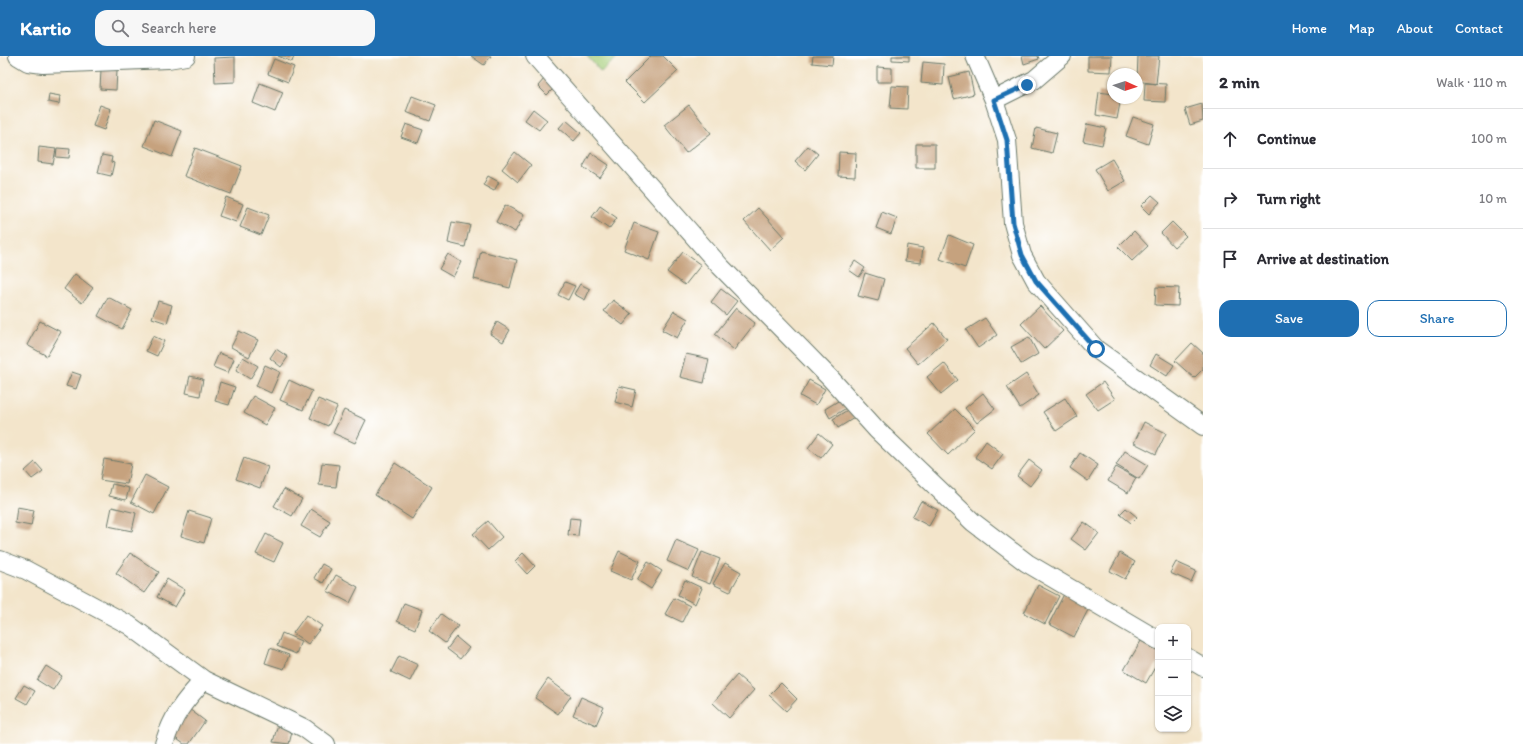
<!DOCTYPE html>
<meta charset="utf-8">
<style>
:root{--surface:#fff;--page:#f7f7f7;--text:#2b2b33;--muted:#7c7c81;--line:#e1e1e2;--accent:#1f6fb2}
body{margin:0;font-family:Itim,sans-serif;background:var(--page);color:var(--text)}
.controls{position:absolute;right:12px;bottom:12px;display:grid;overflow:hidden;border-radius:8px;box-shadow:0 1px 3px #0004}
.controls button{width:36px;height:36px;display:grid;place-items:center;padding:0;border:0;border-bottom:1px solid var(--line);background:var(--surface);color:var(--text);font:20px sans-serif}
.compass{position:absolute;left:1107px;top:12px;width:36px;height:36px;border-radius:50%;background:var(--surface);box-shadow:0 1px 3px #0004;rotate:93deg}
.stop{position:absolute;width:12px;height:12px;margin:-9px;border:3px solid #1f6fb2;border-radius:50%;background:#fff}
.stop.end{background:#1f6fb2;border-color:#fff;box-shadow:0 1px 4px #0008}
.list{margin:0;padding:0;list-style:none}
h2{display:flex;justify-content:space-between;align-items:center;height:52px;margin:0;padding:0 16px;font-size:17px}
h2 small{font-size:13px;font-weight:400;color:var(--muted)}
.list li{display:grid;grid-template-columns:26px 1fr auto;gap:12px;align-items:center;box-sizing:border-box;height:60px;padding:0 16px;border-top:1px solid var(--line)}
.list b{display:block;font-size:15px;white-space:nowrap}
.list em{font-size:13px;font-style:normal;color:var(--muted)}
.actions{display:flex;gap:8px;padding:12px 16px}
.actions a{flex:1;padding:9px 0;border:1px solid var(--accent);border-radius:12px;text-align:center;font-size:14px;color:var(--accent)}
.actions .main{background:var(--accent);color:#fff}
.icon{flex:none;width:22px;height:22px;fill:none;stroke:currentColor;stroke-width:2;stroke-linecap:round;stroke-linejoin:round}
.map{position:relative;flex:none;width:1203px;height:688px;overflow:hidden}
header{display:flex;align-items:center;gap:24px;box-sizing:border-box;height:56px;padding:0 20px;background:var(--accent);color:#fff}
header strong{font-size:19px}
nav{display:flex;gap:22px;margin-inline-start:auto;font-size:14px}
.search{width:280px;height:36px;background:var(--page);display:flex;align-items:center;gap:10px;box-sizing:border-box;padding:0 14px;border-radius:12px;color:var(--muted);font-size:15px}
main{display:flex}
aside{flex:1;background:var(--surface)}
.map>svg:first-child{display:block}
</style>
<header>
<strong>Kartio</strong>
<div class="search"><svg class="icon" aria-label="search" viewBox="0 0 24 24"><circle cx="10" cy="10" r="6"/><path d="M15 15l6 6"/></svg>Search here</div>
<nav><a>Home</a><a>Map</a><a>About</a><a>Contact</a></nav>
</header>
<main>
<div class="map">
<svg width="1203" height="688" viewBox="0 0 1203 688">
<rect width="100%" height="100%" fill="#fff"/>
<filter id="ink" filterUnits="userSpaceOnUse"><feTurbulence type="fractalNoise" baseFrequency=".025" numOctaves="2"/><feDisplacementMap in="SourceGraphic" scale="8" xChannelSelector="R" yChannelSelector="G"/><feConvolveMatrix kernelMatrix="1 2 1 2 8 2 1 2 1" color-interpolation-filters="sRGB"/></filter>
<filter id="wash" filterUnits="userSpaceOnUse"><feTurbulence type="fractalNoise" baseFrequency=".012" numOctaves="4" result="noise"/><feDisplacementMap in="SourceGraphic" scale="16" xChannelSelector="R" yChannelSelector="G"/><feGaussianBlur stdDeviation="0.9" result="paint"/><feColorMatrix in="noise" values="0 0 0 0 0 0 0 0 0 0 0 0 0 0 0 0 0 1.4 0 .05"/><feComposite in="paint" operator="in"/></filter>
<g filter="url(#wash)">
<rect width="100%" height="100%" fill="#f3e5cb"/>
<path fill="#a5ce79" stroke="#628656" d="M587,0H619L601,16Z"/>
<g id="blocks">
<path fill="#c6a27e" d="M278,0H294L292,6Z
M471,0H491L484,9Z
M651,0H663L678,15L645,46L625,26Z
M813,0H833L832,9L812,7Z
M892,0H909V5L892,4Z
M1022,0H1038L1039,3L1024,8Z
M1088,0H1112L1111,16L1088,15Z
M1138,0H1159L1156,28L1137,25Z
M235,1V26L215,27L214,2Z
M274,3L294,11L288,26L268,18Z
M923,6L944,8L943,29L921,27Z
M877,11L892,12V26H877Z
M101,14H117L116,34L100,33Z
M969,16L974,38L954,43L949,21Z
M544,23L553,33L547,39L538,30Z
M260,27L283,36L275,56L253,47Z
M1145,27L1166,28L1165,46L1144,45Z
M892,30L908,31L907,53L890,52Z
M1099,36L1113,38V42H1121L1117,63L1096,59Z
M49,38L60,40L59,48L48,46Z
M412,40L436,49L430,65L406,56Z
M1202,48L1203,65L1190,69L1185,53Z
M100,49L111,53L104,74L93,70Z
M689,49L711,77L686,97L664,69Z
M533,53L547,64L539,74L525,64Z
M1133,61L1154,68L1148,88L1126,80Z
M154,64L182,75L172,101L144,90Z
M566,64L581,77L574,85L559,72Z
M406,68L423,74L418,87L401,81Z
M1087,68L1106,72L1102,89L1083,85Z
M1036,72L1057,77L1052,97L1032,92Z
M916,88H935V112H916Z
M808,90L818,98L805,114L795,105Z
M39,91L56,93L53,108L38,106Z
M57,92L70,93L69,102L56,101Z
M195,92L242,110L231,138L184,120Z
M515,96L531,109L518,126L502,113Z
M839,96L856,97L855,121L838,120Z
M591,97L609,109L600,122L583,111Z
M102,99L112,101L111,106L114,107L111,120L98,117Z
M1112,103L1125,125L1108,135L1095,113Z
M488,120L499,126L494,135L483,129Z
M1152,139L1160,146L1149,158L1141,150Z
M226,141L243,148L236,166L219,160Z
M505,149L524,159L515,176L496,166Z
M600,150L617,162L609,173L592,161Z
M248,151L269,159L261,179L240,171Z
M758,152L784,181L770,194L744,165Z
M882,156L897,162L891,178L876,172Z
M452,166L470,169L465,191L448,187Z
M1172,166L1186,180L1174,191L1161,177Z
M634,167L659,176L649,204L624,194Z
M1134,175L1148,190L1132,205L1118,191Z
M949,179L973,189L965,212L940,203Z
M907,189L923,192L921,207L905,205Z
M481,195L517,204L510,232L474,223Z
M683,196L701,209L685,229L667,216Z
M448,198L461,206L453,221L439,213Z
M855,205L865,212L859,221L849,214Z
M865,217L884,223L878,245L858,240Z
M75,218L93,232L82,247L64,233Z
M565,226L575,230L568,244L558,239Z
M580,228L590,233L585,244L574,238Z
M1156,231L1179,232L1178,250L1155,249Z
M721,233L737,245L726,259L711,246Z
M108,241L132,254L122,273L98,260Z
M613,244L632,258L623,269L604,255Z
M158,245L172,249L167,267L152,262Z
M1040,250L1063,275L1044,293L1021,268Z
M736,252L755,267L734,294L715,278Z
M674,255L688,263L677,282L662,274Z
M985,262L997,279L978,292L966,274Z
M40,265L61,276L47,300L27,289Z
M497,266L510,274L503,286L490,278Z
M934,267L947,283L918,308L905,292Z
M239,275L258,284L249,301L231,291Z
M153,280L164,285L157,300L146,295Z
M1029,281L1038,298L1021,308L1011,291Z
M1192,287L1203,297V313L1194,322L1175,305Z
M276,293L288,301L281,311L270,302Z
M219,297L234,303L228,317L213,311Z
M686,298L709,303L704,327L680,321Z
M1156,298L1174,309L1167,320L1150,309Z
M243,301L258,310L250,323L236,314Z
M944,307L958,324L941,338L927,321Z
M265,309L280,316L271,337L256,330Z
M72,316L81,319L76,333L66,330Z
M1026,318L1039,339L1020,352L1007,331Z
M190,320L203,323L200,340L186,337Z
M289,324L312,335L303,354L280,344Z
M809,324L825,333L816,349L800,340Z
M220,326L235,331L229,349L215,345Z
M1103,326L1115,343L1098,354L1086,338Z
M619,330L636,334L632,351L615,346Z
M983,337L995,353L977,367L965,352Z
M253,340L275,352L265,369L244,357Z
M843,342L848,351L830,362L825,353Z
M1065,342L1077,361L1056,375L1043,356Z
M318,343L337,351L328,370L310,362Z
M849,353L854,362L838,372L833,363Z
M955,353L975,373L948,399L928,378Z
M344,354L366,364L355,387L333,377Z
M1144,366L1166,377L1156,398L1134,387Z
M819,377L832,388L821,402L808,392Z
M986,385L1003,398L992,413L975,401Z
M1125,395L1148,409L1139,423L1116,409Z
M1080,397L1098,409L1088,425L1070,412Z
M244,402L268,411L260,432L236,423Z
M104,403L131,408L127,428L100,424Z
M1029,404L1042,414L1030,430L1017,420Z
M35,406L43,415L32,423L25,415Z
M322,407L339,409L336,431L319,429Z
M395,407L432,431L412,463L375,439Z
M1116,411L1136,422L1128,437L1108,425Z
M145,419L168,431L154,458L131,446Z
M112,428L129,432L126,444L109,440Z
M284,433L302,443L292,460L274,450Z
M921,445L938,454L929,470L912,461Z
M17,451L34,454L31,470L15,467Z
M112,451L136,457L132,475L108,470Z
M1126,452L1137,461L1131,467L1120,458Z
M311,453L330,465L320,481L301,470Z
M189,455L211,462L204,487L181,480Z
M570,462L580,463L578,480L568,479Z
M488,465L502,481L488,494L473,478Z
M1084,466L1099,477L1086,494L1071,483Z
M266,478L283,487L274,506L256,498Z
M676,484L699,494L689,515L667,505Z
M619,495L640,505L631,524L610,515Z
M702,496L720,503L710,528L692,521Z
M130,497L159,516L144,537L116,517Z
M523,497L535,510L527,518L515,505Z
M1120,497L1135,506L1125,523L1110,515Z
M648,506L662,515L651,533L637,524Z
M1176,506L1196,515L1191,526L1170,517Z
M725,507L741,516L730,536L713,528Z
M322,508L331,513L323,527L314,522Z
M336,519L358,531L350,547L327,535Z
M167,523L185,534L175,551L157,541Z
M685,524L702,532L695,548L678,539Z
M1038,529L1059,540L1045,568L1024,557Z
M1064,538L1089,552L1074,581L1049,568Z
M674,542L690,550L682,566L665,558Z
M404,547L422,554L415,573L397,565Z
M441,558L458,570L445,587L429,575Z
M306,559L322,570L308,588L293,577Z
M282,577L301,585L296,598L277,590Z
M456,581L469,592L460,603L447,593Z
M1141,585L1158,595V606L1146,627L1124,614Z
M270,592L289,599L284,613L265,607Z
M399,600L418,609L410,625L391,616Z
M46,610L62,620L53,634L37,624Z
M737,619L754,634L729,662L713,647Z
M548,623L571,640L558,658L535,642Z
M781,627L797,643L786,655L769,639Z
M24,629L35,635L27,648L16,642Z
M581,641L604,651L596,669L573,659Z
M189,653L205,665L189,688H184L171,679Z
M278,668L293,672L289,688L273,686Z"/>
</g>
</g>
<g filter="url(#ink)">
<use href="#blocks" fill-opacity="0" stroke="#697869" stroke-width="1"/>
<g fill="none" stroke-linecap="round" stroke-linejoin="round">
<g stroke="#697869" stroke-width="20">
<path id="street" d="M18,0L28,6L43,8L168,3L186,0
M535,0L720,210L831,323L877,374L973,466L1027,507L1158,584
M975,0L994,44L1007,84L1013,167L1022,199L1036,225L1096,293L1203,370
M994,44L1034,24L1062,0
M0,504L26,514L129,569L204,624L304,672L326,688
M1188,602L1203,611
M164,688C173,659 184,645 204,624"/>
</g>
<use href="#street" stroke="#fff" stroke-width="18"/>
</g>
</g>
<g fill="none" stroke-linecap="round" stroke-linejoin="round" filter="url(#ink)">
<path stroke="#1f6fb2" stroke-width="5" d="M1027,29L994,44L1007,84L1013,167L1022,199L1036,225L1096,293"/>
</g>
</svg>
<div class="controls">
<button>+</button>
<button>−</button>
<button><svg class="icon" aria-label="layers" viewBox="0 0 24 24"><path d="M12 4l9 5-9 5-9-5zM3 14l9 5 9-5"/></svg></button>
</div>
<svg class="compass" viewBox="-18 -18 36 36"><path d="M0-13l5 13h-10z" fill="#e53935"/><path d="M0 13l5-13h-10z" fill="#7c7c81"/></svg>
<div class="stop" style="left:1096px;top:293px"></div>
<div class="stop end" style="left:1027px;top:29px"></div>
</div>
<aside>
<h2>2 min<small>Walk · 110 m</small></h2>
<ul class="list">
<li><svg class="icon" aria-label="ahead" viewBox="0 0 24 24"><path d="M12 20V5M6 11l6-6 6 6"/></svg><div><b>Continue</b></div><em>100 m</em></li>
<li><svg class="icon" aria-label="right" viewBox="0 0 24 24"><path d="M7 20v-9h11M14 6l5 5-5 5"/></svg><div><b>Turn right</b></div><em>10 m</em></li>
<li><svg class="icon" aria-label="arrive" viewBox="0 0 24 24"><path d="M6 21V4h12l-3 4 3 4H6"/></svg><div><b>Arrive at destination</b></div></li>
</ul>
<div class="actions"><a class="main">Save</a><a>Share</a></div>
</aside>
</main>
